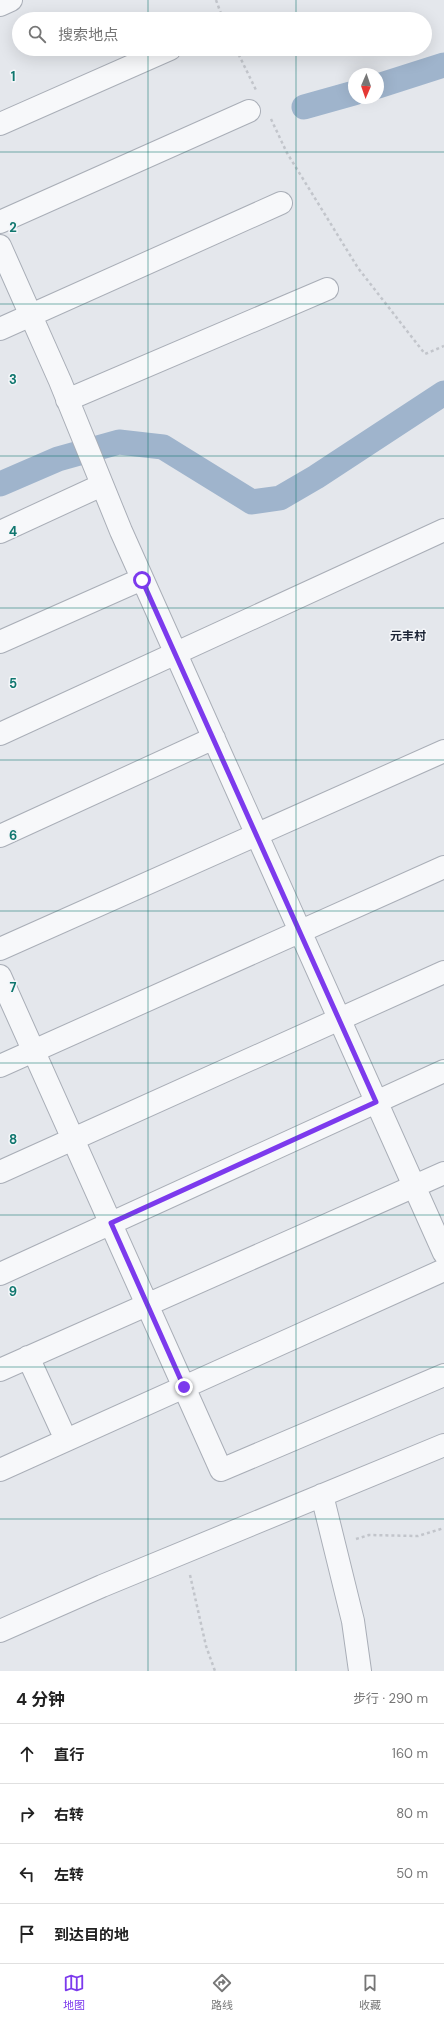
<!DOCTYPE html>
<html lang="zh">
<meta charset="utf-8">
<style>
:root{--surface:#fff;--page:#f6f6f6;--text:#222;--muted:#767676;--line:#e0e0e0;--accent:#7c3aed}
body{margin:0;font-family:"DM Sans","Noto Sans SC",sans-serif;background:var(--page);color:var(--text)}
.compass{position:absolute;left:348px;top:68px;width:36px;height:36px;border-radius:50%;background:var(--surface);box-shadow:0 4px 16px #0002;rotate:182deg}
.stop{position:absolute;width:12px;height:12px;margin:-9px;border:3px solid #7c3aed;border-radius:50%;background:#fff}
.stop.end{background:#7c3aed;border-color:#fff;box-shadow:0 1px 4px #0008}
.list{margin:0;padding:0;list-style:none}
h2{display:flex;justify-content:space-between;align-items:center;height:52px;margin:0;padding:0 16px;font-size:17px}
h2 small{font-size:13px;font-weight:400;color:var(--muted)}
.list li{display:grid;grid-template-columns:26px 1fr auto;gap:12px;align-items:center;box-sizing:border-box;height:60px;padding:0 16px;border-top:1px solid var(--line)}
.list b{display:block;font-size:15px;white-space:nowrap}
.list em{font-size:13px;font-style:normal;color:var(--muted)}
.icon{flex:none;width:22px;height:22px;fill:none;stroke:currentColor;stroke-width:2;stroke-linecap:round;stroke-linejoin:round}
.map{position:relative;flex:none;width:444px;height:1671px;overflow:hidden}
.search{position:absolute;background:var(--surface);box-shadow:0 4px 16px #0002;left:12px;right:12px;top:12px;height:44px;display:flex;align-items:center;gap:10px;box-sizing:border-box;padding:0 14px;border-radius:22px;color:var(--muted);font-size:15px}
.sheet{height:292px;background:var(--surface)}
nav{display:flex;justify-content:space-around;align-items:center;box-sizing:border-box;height:56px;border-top:1px solid var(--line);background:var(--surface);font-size:11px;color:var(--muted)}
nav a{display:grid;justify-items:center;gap:2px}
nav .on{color:var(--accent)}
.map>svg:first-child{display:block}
</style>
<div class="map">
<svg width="444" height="1671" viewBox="0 0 444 1671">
<rect width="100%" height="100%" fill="#e4e7ec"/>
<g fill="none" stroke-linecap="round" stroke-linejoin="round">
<path stroke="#9fb4cc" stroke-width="25" d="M378,86L444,65
M304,107L354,93
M0,484L58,459L119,442L163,447L252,502L280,498L316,477L444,393"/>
<g stroke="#a9aeb7" stroke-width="24">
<path id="minor" d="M0,5L11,0
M0,124L170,49
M0,222L249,111
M0,246L60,381L121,531L444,1253
M0,329L281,203
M67,400L327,289
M0,532L102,485
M0,642L142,579
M0,734L444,530
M0,836L214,738
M0,949L444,751
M0,976L221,1470L444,1375
M0,1066L444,867
M0,1172L444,972
M0,1274L444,1071
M28,1357L66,1440
M0,1370L444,1173
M0,1470L444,1270
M322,1495L353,1621L360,1671
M0,1631L102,1586L444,1445"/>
</g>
<path stroke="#c2c5cb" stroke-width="2.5" stroke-dasharray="3 3" stroke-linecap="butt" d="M216,0L223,19
M236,49L256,90
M271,119L287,153L358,268L425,354L444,346
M356,1539L369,1535L418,1536L444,1528
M190,1575L206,1646L215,1671"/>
<use href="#minor" stroke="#f7f8fa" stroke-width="22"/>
</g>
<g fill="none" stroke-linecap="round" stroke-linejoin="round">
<path stroke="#7c3aed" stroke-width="5" d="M142,580L376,1102L111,1223L184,1387"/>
</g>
<path fill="none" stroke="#0f766e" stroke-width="1" stroke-opacity="0.55" d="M148,0V19M296,0V19M148,49V1671M296,49V1671M0,152H444M0,304H444M0,456H444M0,608H444M0,760H444M0,911H444M0,1063H444M0,1215H444M0,1367H444M0,1519H444"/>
<g text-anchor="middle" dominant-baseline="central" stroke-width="3" stroke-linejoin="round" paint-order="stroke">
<g font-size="12" font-weight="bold" fill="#1d2536" stroke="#f4f6f9">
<text x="408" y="636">元丰村</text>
</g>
</g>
<g font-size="13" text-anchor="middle" font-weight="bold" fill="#0f766e" stroke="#f4f6f9" stroke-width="3" stroke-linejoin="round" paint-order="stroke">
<text x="13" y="81">1</text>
<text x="13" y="232">2</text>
<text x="13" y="384">3</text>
<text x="13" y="536">4</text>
<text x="13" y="688">5</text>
<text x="13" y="840">6</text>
<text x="13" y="992">7</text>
<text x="13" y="1144">8</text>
<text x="13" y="1296">9</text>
</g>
</svg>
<svg class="compass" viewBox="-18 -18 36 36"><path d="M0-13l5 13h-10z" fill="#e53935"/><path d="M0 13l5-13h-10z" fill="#767676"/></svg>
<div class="stop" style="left:142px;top:580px"></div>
<div class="stop end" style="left:184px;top:1387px"></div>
<div class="search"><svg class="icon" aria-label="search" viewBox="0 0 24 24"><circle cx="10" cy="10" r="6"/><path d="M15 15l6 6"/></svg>搜索地点</div>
</div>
<section class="sheet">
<h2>4 分钟<small>步行 · 290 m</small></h2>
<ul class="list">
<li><svg class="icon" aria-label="ahead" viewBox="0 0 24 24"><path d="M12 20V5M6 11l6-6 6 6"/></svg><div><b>直行</b></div><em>160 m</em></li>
<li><svg class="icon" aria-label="right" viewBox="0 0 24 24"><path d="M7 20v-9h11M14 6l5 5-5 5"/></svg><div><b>右转</b></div><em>80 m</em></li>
<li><svg class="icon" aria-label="left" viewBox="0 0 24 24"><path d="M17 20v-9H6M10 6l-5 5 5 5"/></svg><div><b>左转</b></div><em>50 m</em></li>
<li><svg class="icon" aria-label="arrive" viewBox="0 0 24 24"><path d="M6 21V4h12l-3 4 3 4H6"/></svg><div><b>到达目的地</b></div></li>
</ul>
</section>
<nav>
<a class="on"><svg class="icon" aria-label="map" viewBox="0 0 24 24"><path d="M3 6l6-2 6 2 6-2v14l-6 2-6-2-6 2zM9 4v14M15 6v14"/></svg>地图</a>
<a><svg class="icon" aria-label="directions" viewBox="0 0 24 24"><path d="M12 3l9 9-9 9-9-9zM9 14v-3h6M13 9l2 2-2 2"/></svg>路线</a>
<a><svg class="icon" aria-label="saved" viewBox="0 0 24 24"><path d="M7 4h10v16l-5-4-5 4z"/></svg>收藏</a>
</nav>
